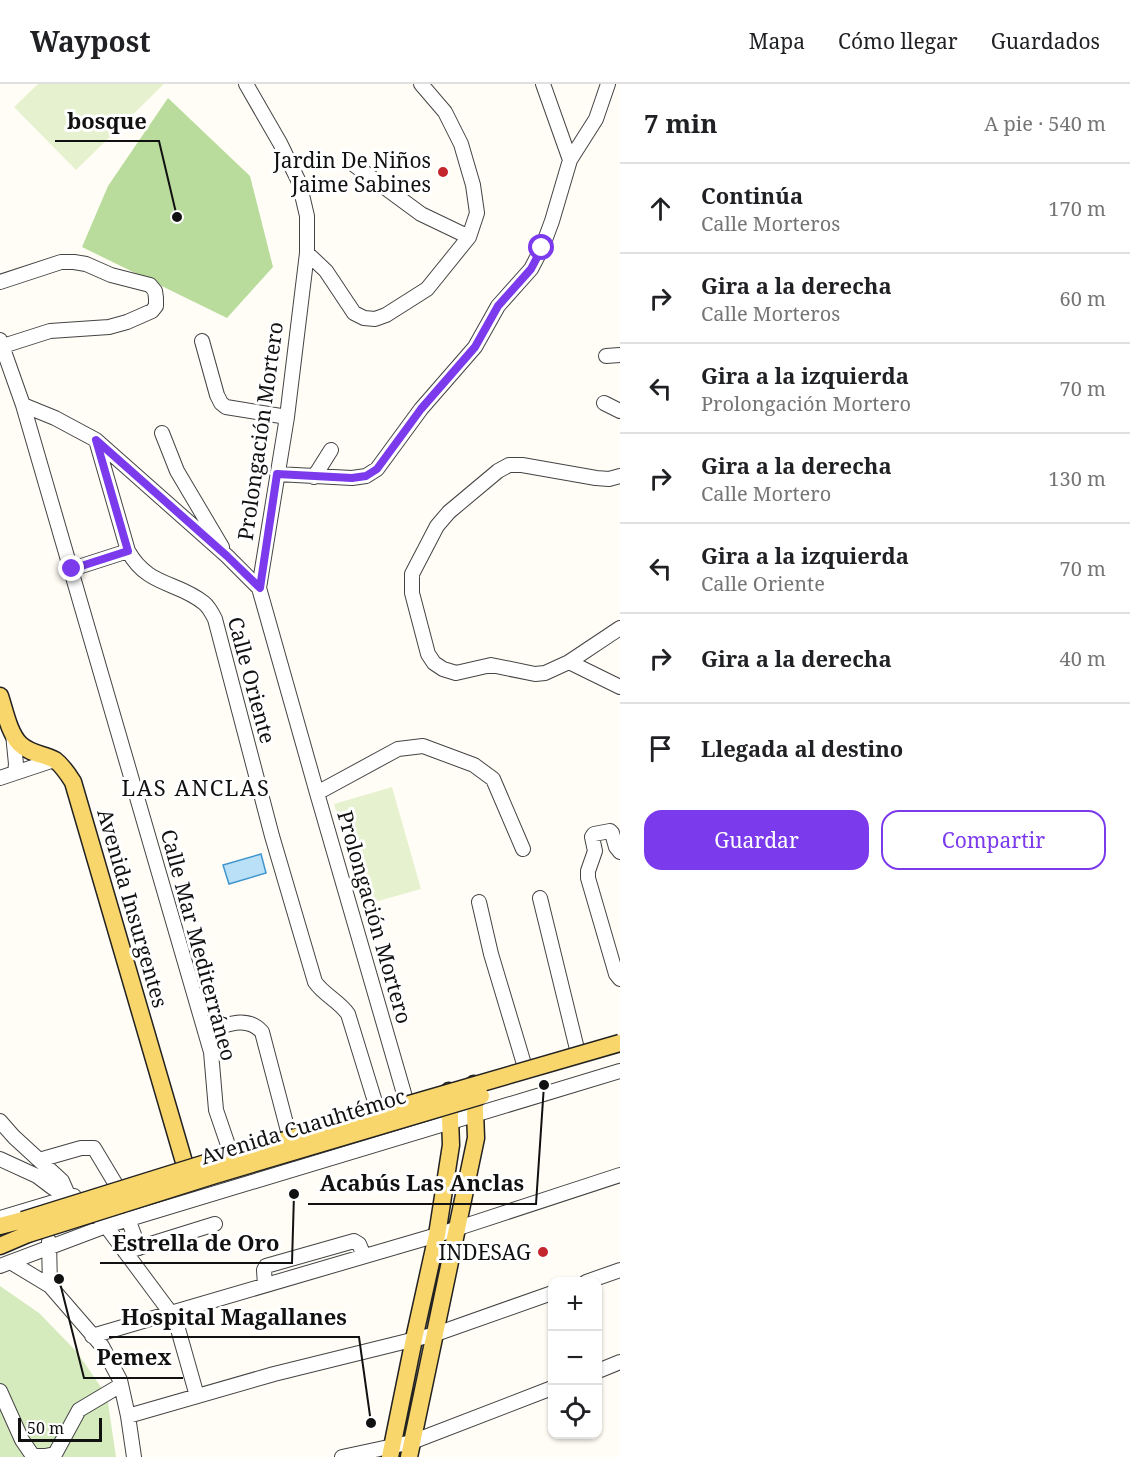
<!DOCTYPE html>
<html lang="es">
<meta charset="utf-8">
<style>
:root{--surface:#fff;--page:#f2f2f2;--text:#202124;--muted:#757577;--line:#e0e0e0;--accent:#7c3aed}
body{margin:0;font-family:"Noto Serif",serif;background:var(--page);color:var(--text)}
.controls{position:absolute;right:18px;bottom:18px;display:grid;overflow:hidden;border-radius:12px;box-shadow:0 2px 4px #0004}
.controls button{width:54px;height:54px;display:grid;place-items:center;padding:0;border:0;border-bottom:2px solid var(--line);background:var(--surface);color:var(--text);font:30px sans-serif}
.scale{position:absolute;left:18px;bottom:15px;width:84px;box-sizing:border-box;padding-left:6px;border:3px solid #111;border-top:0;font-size:16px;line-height:21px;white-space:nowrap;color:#111;-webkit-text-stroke:4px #fff;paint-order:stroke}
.stop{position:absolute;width:18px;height:18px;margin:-14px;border:4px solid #7c3aed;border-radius:50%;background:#fff}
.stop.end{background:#7c3aed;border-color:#fff;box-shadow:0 2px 6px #0008}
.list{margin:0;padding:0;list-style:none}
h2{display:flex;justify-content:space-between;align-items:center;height:78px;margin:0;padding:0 24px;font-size:26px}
h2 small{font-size:20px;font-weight:400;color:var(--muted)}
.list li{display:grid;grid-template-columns:39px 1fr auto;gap:18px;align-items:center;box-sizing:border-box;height:90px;padding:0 24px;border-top:2px solid var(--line)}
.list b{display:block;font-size:22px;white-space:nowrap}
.list p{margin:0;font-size:20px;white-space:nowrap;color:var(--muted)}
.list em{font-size:20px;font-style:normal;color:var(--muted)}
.actions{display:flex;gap:12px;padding:18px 24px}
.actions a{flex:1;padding:14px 0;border:2px solid var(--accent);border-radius:18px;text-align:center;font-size:21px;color:var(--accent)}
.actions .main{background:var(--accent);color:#fff}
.icon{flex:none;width:33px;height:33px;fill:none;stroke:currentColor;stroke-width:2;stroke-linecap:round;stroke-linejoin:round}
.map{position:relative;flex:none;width:620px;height:1373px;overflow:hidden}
header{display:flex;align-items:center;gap:36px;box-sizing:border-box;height:84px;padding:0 30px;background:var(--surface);border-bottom:2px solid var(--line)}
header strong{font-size:28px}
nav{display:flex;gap:33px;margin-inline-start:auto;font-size:21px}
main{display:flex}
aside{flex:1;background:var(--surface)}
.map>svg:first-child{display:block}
</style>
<header>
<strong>Waypost</strong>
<nav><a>Mapa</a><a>Cómo llegar</a><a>Guardados</a></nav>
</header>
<main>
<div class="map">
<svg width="620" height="1373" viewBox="0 0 620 1373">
<rect width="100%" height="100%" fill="#fffdf5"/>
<path fill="#d5ebbd" d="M0,1202L39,1229L77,1268L107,1312L116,1373H0Z"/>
<path fill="#b9dc9c" d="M168,14L250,92L273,183L227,234L82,163L108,102Z"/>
<path fill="#e6f2cf" d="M38,0H164L76,86L14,23Z
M392,703L421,805L364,821L334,720Z"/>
<path fill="#b9e0f7" stroke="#3f96cf" stroke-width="1.5" d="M261,770L266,789L229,800L223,781Z"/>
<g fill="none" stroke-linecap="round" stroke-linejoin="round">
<g stroke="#444" stroke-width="16">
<path id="minor" d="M246,0L280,59L299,98L307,132V169L287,333L259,504L317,709L405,1013
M543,0L570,76
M353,80L421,130L469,153
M307,169L326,187L354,229L364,234L375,235L386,231L427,205L469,153L477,129L473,101L461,60L445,28L421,0
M0,198L61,178H74L86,180L111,191L150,201L155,207L156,214V222L152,227L127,238L109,243L50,247L3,262
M0,256L23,321L211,968L216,1026L229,1064
M202,257L217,311L221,319L226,323L287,333
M606,272L620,271
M604,319L620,327
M23,321L55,334L96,356L227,472L259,504
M162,349L177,387L222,463
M96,356L128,467C148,503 177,497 204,519C209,523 212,529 215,535L272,752L315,898C324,911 339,917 348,930L376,1021
M277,390L352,394L366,392L377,385L421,325L475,263L498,222L531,185L542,164L552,137L570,76L596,35L608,0
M620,392L609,395L596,394L522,381H509L498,387L449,428L437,442L412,490V509L428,570L434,579L443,585L456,589L491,581L535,590L545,589L569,578L620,544
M314,393L331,366
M72,485L128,467
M569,578L620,603
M13,650L16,680L15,689
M0,694L54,676
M317,709L398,665L423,662L474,681L493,695L523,765
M620,768L616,763L612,749L610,747L594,750L592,753L595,767L588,787V794L616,890L620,895
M540,814L577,965
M479,818L491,870L524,980
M205,947C225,942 246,930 262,948L288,1047
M0,1037L14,1053L62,1097L69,1113L74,1117
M0,1075L37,1092L53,1104L69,1113
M39,1076L81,1064H94L115,1099
M0,1134L74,1112
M128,1135L139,1164
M101,1138L106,1142L170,1228L178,1245L197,1312
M49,1157L50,1202
M125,1168L215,1140
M12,1179L50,1202L102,1262L120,1296L128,1332L134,1373
M0,1182L106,1142L620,987
M586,1198L620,1186
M265,1201L264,1186L266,1182L354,1157L359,1160L364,1172
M92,1252L437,1151L620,1091
M598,1287L620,1278
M0,1307L22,1356L33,1372H45L55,1370L79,1326L121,1301
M128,1332L274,1290L436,1250L552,1209
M342,1373L412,1358L552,1304"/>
</g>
<g stroke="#222" stroke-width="19">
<path id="major" d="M0,612C5,627 9,649 20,660C30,670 44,670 55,676C63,682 68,690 73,698L184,1078
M0,1142L23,1136
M0,1162L28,1150
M390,1373L414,1255L437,1151L451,1061L449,1007
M409,1373L476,1054L474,1000"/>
</g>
<use href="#minor" stroke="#fff" stroke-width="14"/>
<use href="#major" stroke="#f9d66b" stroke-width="16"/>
<g stroke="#222" stroke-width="19" stroke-linecap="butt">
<path id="major-bridge" d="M23,1136L209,1078L620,959
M28,1150L215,1091L481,1012"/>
</g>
<use href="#major-bridge" stroke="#f9d66b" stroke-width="16"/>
</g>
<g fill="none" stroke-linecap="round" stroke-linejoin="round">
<path stroke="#7c3aed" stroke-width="8" d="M72,485L128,467L96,356L227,472L260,504L277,390L352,394L366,392L377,385L421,325L475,263L498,222L531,185L542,164"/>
</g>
<g fill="#c4262e" stroke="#fff" stroke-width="2">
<circle cx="443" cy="88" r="6"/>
<circle cx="543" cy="1168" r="6"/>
</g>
<g text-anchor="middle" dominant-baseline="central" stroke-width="6" stroke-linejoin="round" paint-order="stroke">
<g font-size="21" fill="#111" stroke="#fff" text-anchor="end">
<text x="431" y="76">Jardin De Niños<tspan x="431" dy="24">Jaime Sabines</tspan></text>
<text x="531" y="1168">INDESAG</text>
</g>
<g font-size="21" fill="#111" stroke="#fff">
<text transform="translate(260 347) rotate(-82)">Prolongación Mortero</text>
<text transform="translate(252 596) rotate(75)">Calle Oriente</text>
<text transform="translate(133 824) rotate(74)">Avenida Insurgentes</text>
<text transform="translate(375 833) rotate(74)">Prolongación Mortero</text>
<text transform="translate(199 861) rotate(75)">Calle Mar Mediterráneo</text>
<text transform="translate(303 1042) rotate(-17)">Avenida Cuauhtémoc</text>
</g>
<g font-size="22" letter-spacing="1.5" fill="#111" stroke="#fff">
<text x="196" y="703">LAS ANCLAS</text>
</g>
</g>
<path fill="none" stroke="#111" stroke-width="2" d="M177 133L159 57H55M544 1001L536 1120H308M294 1110L292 1179H100M371 1339L359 1253H109M59 1195L84 1294H183"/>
<g fill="#111" stroke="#fff" stroke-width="2">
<circle cx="177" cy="133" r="6"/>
<circle cx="544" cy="1001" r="6"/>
<circle cx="294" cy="1110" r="6"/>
<circle cx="371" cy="1339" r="6"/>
<circle cx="59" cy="1195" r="6"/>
</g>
<g font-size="22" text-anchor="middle" font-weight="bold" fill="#111" stroke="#fff" stroke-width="6" stroke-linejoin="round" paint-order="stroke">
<text x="107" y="45">bosque</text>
<text x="422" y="1107">Acabús Las Anclas</text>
<text x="196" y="1167">Estrella de Oro</text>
<text x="234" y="1241">Hospital Magallanes</text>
<text x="134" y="1281">Pemex</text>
</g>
</svg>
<div class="controls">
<button>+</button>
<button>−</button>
<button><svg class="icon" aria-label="locate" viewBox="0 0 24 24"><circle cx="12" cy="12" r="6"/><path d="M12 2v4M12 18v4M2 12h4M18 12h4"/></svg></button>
</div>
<div class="scale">50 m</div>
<div class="stop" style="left:542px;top:164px"></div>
<div class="stop end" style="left:72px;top:485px"></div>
</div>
<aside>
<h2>7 min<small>A pie · 540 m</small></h2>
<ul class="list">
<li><svg class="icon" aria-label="ahead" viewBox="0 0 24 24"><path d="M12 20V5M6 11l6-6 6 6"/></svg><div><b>Continúa</b><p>Calle Morteros</p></div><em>170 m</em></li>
<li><svg class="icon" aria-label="right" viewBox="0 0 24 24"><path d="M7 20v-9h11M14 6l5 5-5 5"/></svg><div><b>Gira a la derecha</b><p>Calle Morteros</p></div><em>60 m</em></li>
<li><svg class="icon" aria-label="left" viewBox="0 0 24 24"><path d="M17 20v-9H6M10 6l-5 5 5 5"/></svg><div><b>Gira a la izquierda</b><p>Prolongación Mortero</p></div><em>70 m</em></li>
<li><svg class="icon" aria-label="right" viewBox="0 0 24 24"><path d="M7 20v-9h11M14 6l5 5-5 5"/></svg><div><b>Gira a la derecha</b><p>Calle Mortero</p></div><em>130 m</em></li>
<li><svg class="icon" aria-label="left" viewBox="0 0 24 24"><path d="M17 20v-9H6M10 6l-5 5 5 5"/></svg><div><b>Gira a la izquierda</b><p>Calle Oriente</p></div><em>70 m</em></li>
<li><svg class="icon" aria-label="right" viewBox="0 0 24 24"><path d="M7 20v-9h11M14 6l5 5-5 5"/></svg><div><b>Gira a la derecha</b></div><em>40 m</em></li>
<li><svg class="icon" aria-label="arrive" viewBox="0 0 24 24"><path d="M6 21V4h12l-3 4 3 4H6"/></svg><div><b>Llegada al destino</b></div></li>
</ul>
<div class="actions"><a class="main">Guardar</a><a>Compartir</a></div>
</aside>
</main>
